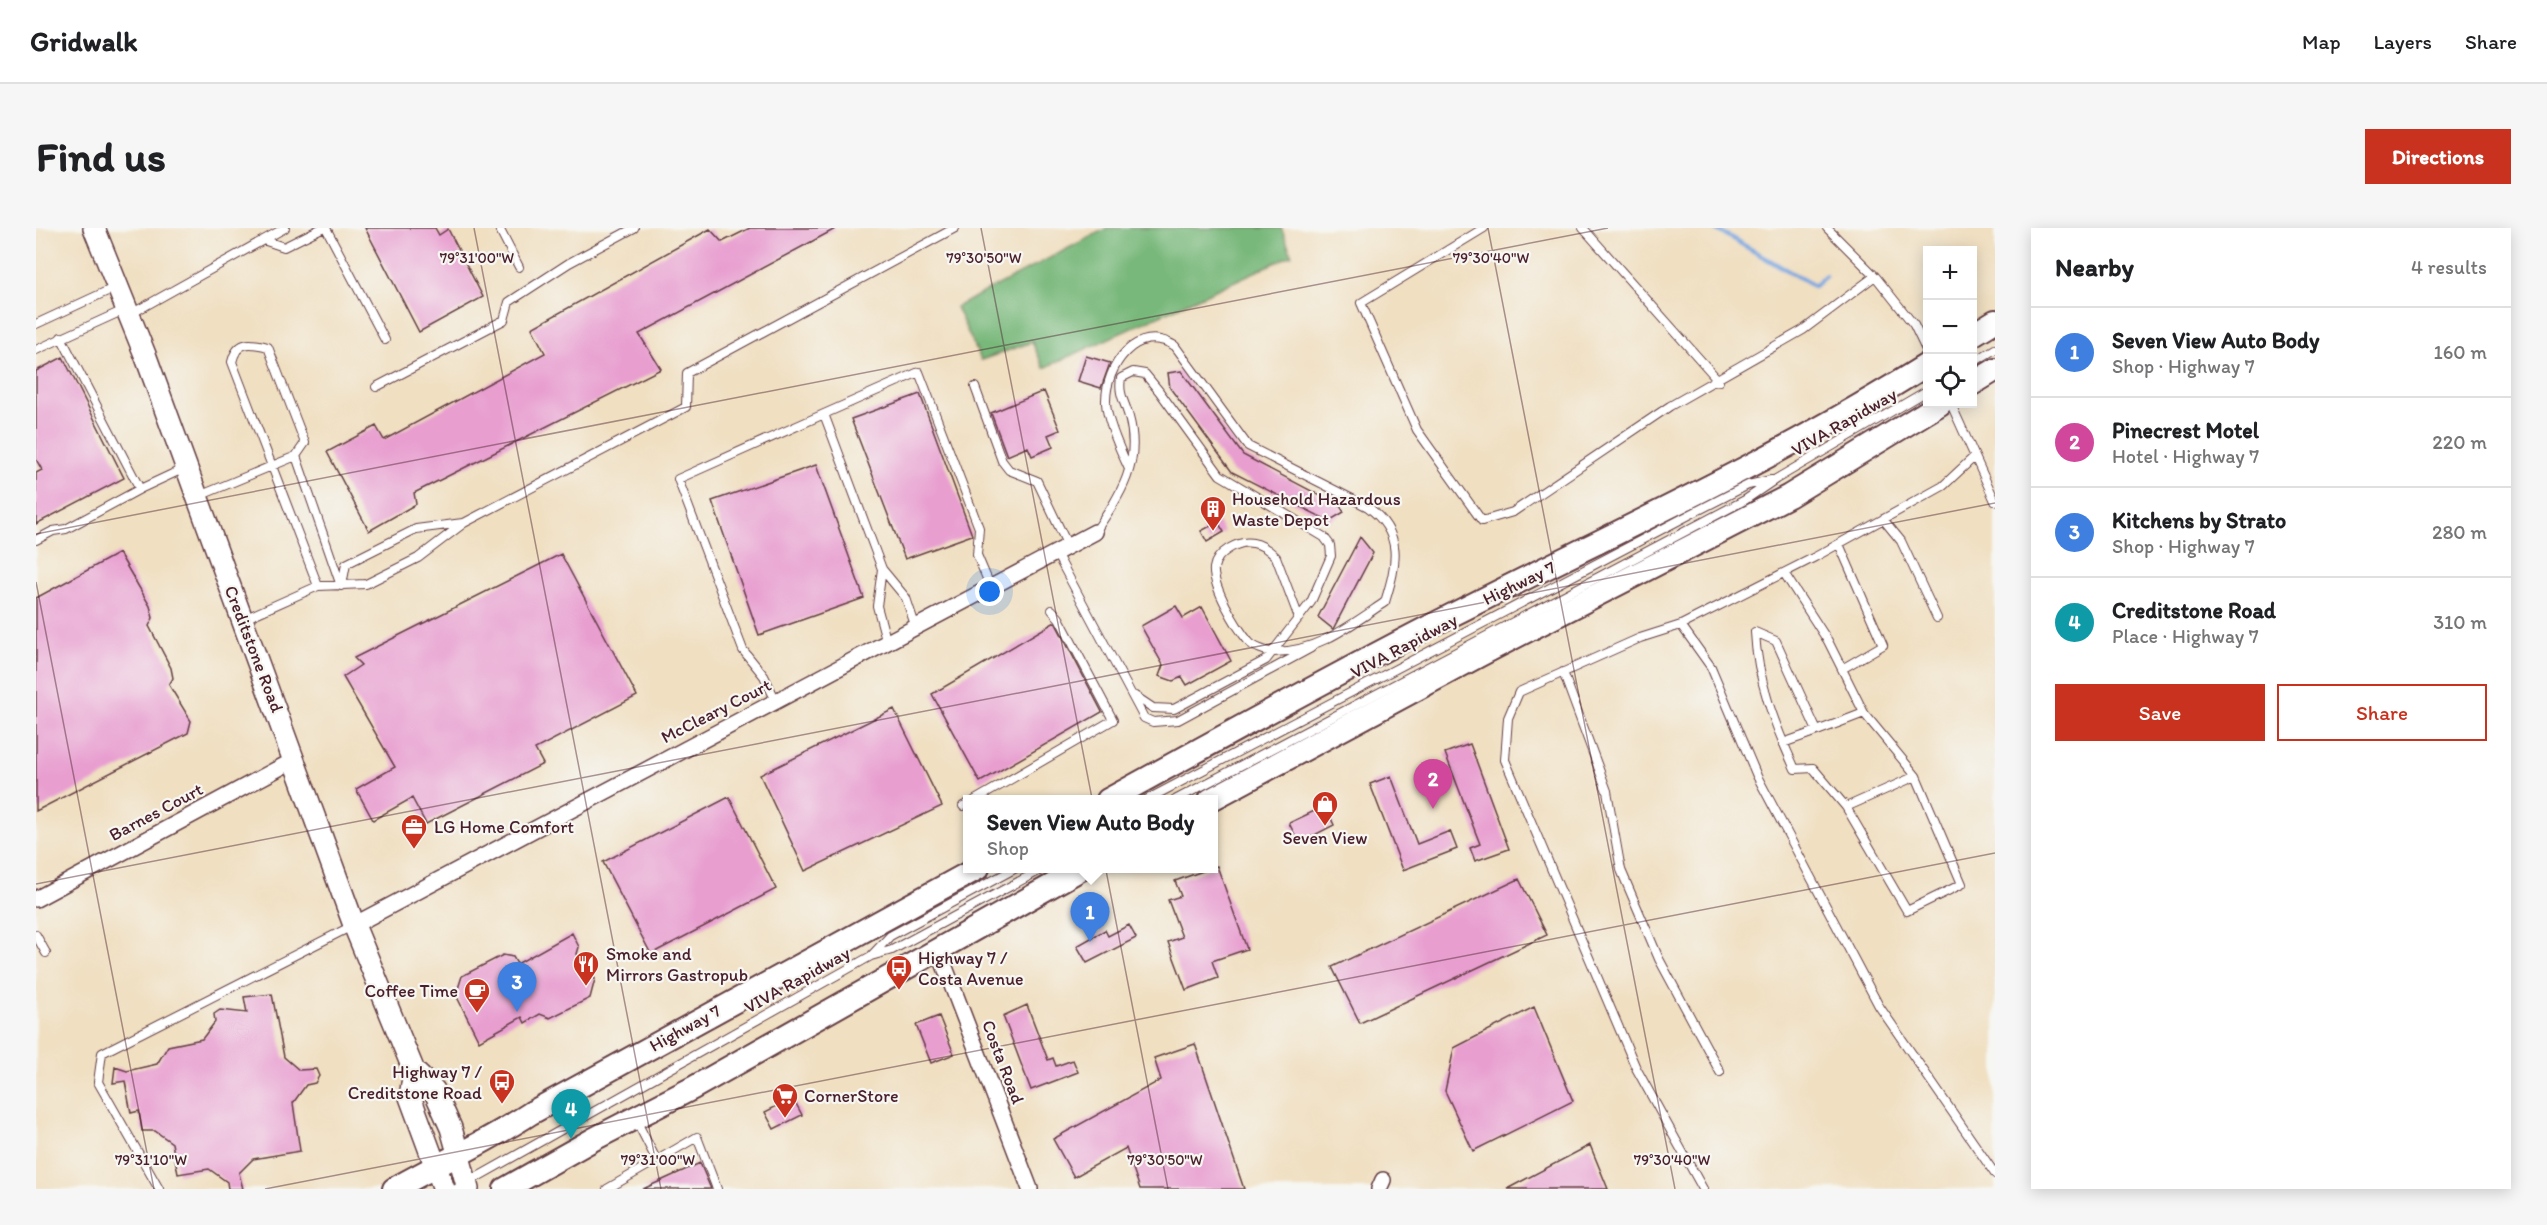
<!DOCTYPE html>
<meta charset="utf-8">
<style>
:root{--surface:#fff;--page:#f6f6f6;--text:#202124;--muted:#757577;--line:#e0e0e0;--accent:#c8321e}
body{margin:0;font-family:Itim,sans-serif;background:var(--page);color:var(--text)}
.controls{position:absolute;right:18px;top:18px;display:grid;overflow:hidden;border-radius:0px;box-shadow:0 3px 15px #0003}
.controls button{width:54px;height:54px;display:grid;place-items:center;padding:0;border:0;border-bottom:2px solid var(--line);background:var(--surface);color:var(--text);font:30px sans-serif}
.you{position:absolute;left:954px;top:364px;width:21px;height:21px;margin:-15px;border:4px solid #fff;border-radius:50%;background:#1a73e8;box-shadow:0 0 0 9px #1a73e833}
.badge{display:grid;place-items:center;width:39px;height:39px;border-radius:50%;background:var(--accent);color:#fff;font-size:20px;font-weight:700}
.pin{position:absolute;translate:-50% -50px;filter:drop-shadow(0 2px 3px #0008)}
.pin::after{content:'';position:absolute;top:32px;width:21px;height:18px;background:inherit;clip-path:polygon(0 0,100% 0,50% 100%)}
.popup{position:absolute;left:927px;top:567px;width:255px;height:78px;box-sizing:border-box;display:grid;place-content:center;border-radius:0px;background:var(--surface);filter:drop-shadow(0 2px 4px #0005);font-size:20px;white-space:nowrap;color:var(--muted)}
.popup b{font-size:22px;color:var(--text)}
.popup::after{content:'';position:absolute;left:50%;top:100%;margin-left:-12px;border:12px solid transparent;border-top-color:var(--surface)}
.list{margin:0;padding:0;list-style:none}
h2{display:flex;justify-content:space-between;align-items:center;height:78px;margin:0;padding:0 24px;font-size:26px}
h2 small{font-size:20px;font-weight:400;color:var(--muted)}
.list li{display:grid;grid-template-columns:39px 1fr auto;gap:18px;align-items:center;box-sizing:border-box;height:90px;padding:0 24px;border-top:2px solid var(--line)}
.list b{display:block;font-size:22px;white-space:nowrap}
.list p{margin:0;font-size:20px;white-space:nowrap;color:var(--muted)}
.list em{font-size:20px;font-style:normal;color:var(--muted)}
.actions{display:flex;gap:12px;padding:18px 24px}
.actions a{flex:1;padding:14px 0;border:2px solid var(--accent);border-radius:0px;text-align:center;font-size:21px;color:var(--accent)}
.actions .main{background:var(--accent);color:#fff}
.icon{flex:none;width:33px;height:33px;fill:none;stroke:currentColor;stroke-width:2;stroke-linecap:round;stroke-linejoin:round}
.map{position:relative;flex:none;width:1959px;height:961px;overflow:hidden;border-radius:0px}
header{display:flex;align-items:center;gap:36px;box-sizing:border-box;height:84px;padding:0 30px;background:var(--surface);border-bottom:2px solid var(--line)}
header strong{font-size:28px}
nav{display:flex;gap:33px;margin-inline-start:auto;font-size:21px}
.intro{display:flex;align-items:center;justify-content:space-between;box-sizing:border-box;height:144px;padding:0 36px}
h1{margin:0;font-size:42px}
.button{padding:15px 27px;border-radius:0px;background:var(--accent);color:#fff;font-size:21px;font-weight:700}
main{display:flex;gap:36px;padding:0 36px}
aside{flex:1;background:var(--surface);border-radius:0px;box-shadow:0 3px 15px #0003}
.map>svg:first-child{display:block}
</style>
<header>
<strong>Gridwalk</strong>
<nav><a>Map</a><a>Layers</a><a>Share</a></nav>
</header>
<div class="intro"><h1>Find us</h1><a class="button">Directions</a></div>
<main>
<div class="map">
<svg width="1959" height="961" viewBox="0 0 1959 961">
<rect width="100%" height="100%" fill="#f6f6f2"/>
<filter id="ink" filterUnits="userSpaceOnUse"><feTurbulence type="fractalNoise" baseFrequency=".0167" numOctaves="2"/><feDisplacementMap in="SourceGraphic" scale="12" xChannelSelector="R" yChannelSelector="G"/><feConvolveMatrix kernelMatrix="1 2 1 2 8 2 1 2 1" color-interpolation-filters="sRGB"/></filter>
<filter id="wash" filterUnits="userSpaceOnUse"><feTurbulence type="fractalNoise" baseFrequency=".008" numOctaves="4" result="noise"/><feDisplacementMap in="SourceGraphic" scale="24" xChannelSelector="R" yChannelSelector="G"/><feGaussianBlur stdDeviation="1.35" result="paint"/><feColorMatrix in="noise" values="0 0 0 0 0 0 0 0 0 0 0 0 0 0 0 0 0 1.4 0 .05"/><feComposite in="paint" operator="in"/></filter>
<g filter="url(#wash)">
<rect width="100%" height="100%" fill="#f0dfc1"/>
<path fill="#78b87a" stroke="#616c52" stroke-width="1.5" d="M1071,0H1245L1256,27L1008,140L996,114L945,132L920,79Z"/>
<g fill="none" stroke-linecap="round" stroke-linejoin="round">
<path stroke="#76a4df" stroke-width="4.5" d="M1678,0L1778,58L1789,48"/>
</g>
<g id="blocks">
<path fill="#e89fd0" d="M329,0H399L403,7L412,1L447,69L383,104Z
M714,0H801L603,106L625,141L378,265L380,276L333,303L291,224L340,198L348,212L509,125L496,100L674,1L686,14Z
M1050,128L1074,135L1065,160L1042,153Z
M27,129L88,250L0,296V245L6,242L0,231V143Z
M1145,143L1207,227L1304,278L1308,284L1293,293L1196,244L1134,160L1132,145Z
M1008,163L1024,202L1012,207L1017,219L996,228L992,219L971,228L955,185Z
M884,166L936,307L869,331L815,191Z
M780,237L828,370L723,407L676,273Z
M1182,294L1188,304L1171,314L1165,303Z
M1324,309L1337,325L1297,401L1282,389Z
M83,325L114,378L117,390L113,398L135,440L137,450L133,457L155,493L152,505L0,583V370Z
M525,326L601,468L499,521L507,536L390,596L376,570L337,592L320,561L359,539L307,449L325,437L318,430Z
M1140,378L1147,390L1166,379L1195,433L1151,457L1146,449L1137,453L1123,448L1127,437L1105,398Z
M1019,394L1066,484L944,554L896,466Z
M858,481L906,578L769,643L724,547Z
M1434,516L1473,621L1439,633L1434,620L1444,616L1409,525Z
M1355,548L1381,616L1414,603L1421,621L1367,642L1334,556Z
M693,569L740,661L615,726L567,634Z
M1289,578L1298,597L1263,615L1253,595Z
M1181,638L1211,721L1176,733L1182,750L1150,762L1132,714L1146,709L1132,672L1145,668L1139,653Z
M1483,651L1511,707L1324,795L1296,739Z
M1093,697L1100,710L1051,735L1041,718L1069,702L1072,708Z
M536,705L543,719L541,726L550,742L556,744L559,751L554,770L514,790L504,786L489,795L486,789L443,813L420,767L426,748L467,727L477,729L481,736Z
M236,766L248,829L263,842L280,841L283,848L279,855L270,857L257,875L264,923L217,931L203,945L207,961H192L191,954L173,941L142,946L136,915L119,903H106L103,883L95,885L89,853L77,855L79,839L91,843L121,836L132,818L166,811L179,794L178,786L184,782L211,785L208,769Z
M991,777L1012,832L1017,830L1020,838L1037,832L1042,844L995,862L967,788Z
M1498,779L1537,873L1437,923L1409,863L1418,820Z
M903,788L918,826L895,835L880,797Z
M1159,816L1208,961H1104L1090,920L1038,949L1017,911L1125,852L1118,830Z
M757,870L766,887L738,901L729,884Z
M1554,917L1572,961H1471Z
M664,935L675,961H607Z"/>
</g>
</g>
<g filter="url(#ink)">
<use href="#blocks" fill-opacity="0" stroke="#633c42" stroke-width="1.5"/>
<g fill="none" stroke-linecap="round" stroke-linejoin="round">
<g stroke="#633c42" stroke-width="10">
<path id="lane" d="M290,0L349,112
M463,0L483,39
M1448,0L1325,75L1381,202L1446,293L1477,284L1634,178L1767,102L1839,48L1878,97L1892,126
M1547,0L1683,153
M1791,0L1839,48
M227,12L248,19L286,0
M93,87L249,0
M0,96L80,59
M0,122L88,82
M1936,135L1959,121
M340,159L468,92L473,74L533,35L598,0
M939,159L966,233L973,242L1001,253L1032,318
M1915,176L1959,273
M1093,241C1085,224 1071,194 1070,175C1069,138 1101,94 1139,118L1212,218L1332,279C1368,306 1361,335 1349,374C1315,397 1281,424 1238,424C1231,424 1217,419 1213,414C1201,400 1176,358 1178,340C1180,325 1202,312 1217,315C1226,316 1234,323 1240,329L1263,390
M104,261L149,240
M163,268L260,228
M1847,291L1865,313L1901,390
M1059,304C1084,267 1106,236 1093,189C1089,174 1082,166 1085,150L1097,144L1109,146L1123,163L1184,247L1288,309L1294,317L1295,328L1275,374L1230,432L1138,481L1117,480L1099,468
M0,312L17,303L30,301L104,261L25,109
M1803,316L1847,417L1806,441
M1020,325L1108,490L1117,494L1142,492L1275,420
M846,341L841,378L851,415
M306,357L310,336L380,301L427,295
M282,358L196,134C201,113 213,114 232,119L269,215L260,228L305,358
M208,391L282,358L330,356L382,330L428,295L650,179L651,145L919,0
M1645,397L1779,329L1907,258L1938,229
M880,400L870,370L846,341L788,186L883,144L943,300L941,327L955,360
M1527,444L1571,563L1585,642L1623,731L1684,844
M740,473L728,448L707,422L642,251L788,186
M1781,503L1828,485
M1747,515L1781,503L1740,413L1719,404C1721,451 1739,498 1759,541L1777,540L1810,579L1871,683L1926,656L1880,548L1828,485L1792,413L1748,345
M939,572L1077,492L1023,390L1016,382
M1110,572L1655,286L1712,257L1735,252
M1139,572L1709,272L1740,251L1892,162
M927,578L931,576
M1810,579L1880,548
M0,707L10,725
M836,727L854,708L980,640
M600,892L621,933
M123,961L62,854L66,825L316,698
M420,961L835,728L856,722L1008,640
M571,961L661,909L681,961
M1667,961L1600,840L1469,532L1472,490L1483,464L1604,410L1645,397L1675,439L1721,548L1843,778L1959,946"/>
</g>
<g stroke="#633c42" stroke-width="18">
<path id="street" d="M0,671L260,531
M318,697L1059,304
M902,721L994,961
M1343,961L1347,952"/>
</g>
<g stroke="#633c42" stroke-width="24">
<path id="secondary" d="M58,0L110,129L318,697L378,843L398,862L415,900L432,961
M378,843L374,869L408,961"/>
</g>
<g stroke="#633c42" stroke-width="26">
<path id="primary" d="M1936,107L1959,93
M1936,156L1959,142
M1072,572C1187,509 1301,445 1418,386C1577,305 1740,232 1892,136
M1174,572L1444,427L1753,268L1904,176
M358,961C404,935 451,914 495,885L942,640
M469,961L558,911L657,860L1047,640"/>
</g>
<use href="#lane" stroke="#fff" stroke-width="8"/>
<use href="#street" stroke="#fff" stroke-width="15"/>
<use href="#secondary" stroke="#fff" stroke-width="21"/>
<use href="#primary" stroke="#fff" stroke-width="22"/>
</g>
</g>
<path fill="none" stroke="#4a1f2b" stroke-width="1.5" stroke-opacity="0.45" d="M438,0L625,961M945,0L1132,961M1452,0L1639,961M0,306L1572,0M0,354L118,961M0,656L1959,275M229,961L1959,625"/>
<defs>
<g id="building-pin" transform="scale(1.35)"><path d="M0 17L-7.5 6A9.5 9.5 0 1 1 7.5 6Z" fill="#c8321e" stroke="#f6f6f2"/><path d="M-4-6H4V6H1V3H-1V6H-4ZM-2.5-4.3h1.7v1.8h-1.7ZM.8-4.3h1.7v1.8H.8ZM-2.5-1h1.7V.8h-1.7ZM.8-1h1.7V.8H.8Z" fill="#fff"/></g>
<g id="shop-pin" transform="scale(1.35)"><path d="M0 17L-7.5 6A9.5 9.5 0 1 1 7.5 6Z" fill="#c8321e" stroke="#f6f6f2"/><path d="M-5-2.5h2.3a2.7 3.5 0 0 1 5.4 0H5L5.5 6h-11ZM-1.5-2.5h3a1.5 2.3 0 0 0-3 0Z" fill="#fff"/></g>
<g id="office-pin" transform="scale(1.35)"><path d="M0 17L-7.5 6A9.5 9.5 0 1 1 7.5 6Z" fill="#c8321e" stroke="#f6f6f2"/><path d="M-6-3h4V-5.5h4V-3h4V5H-6ZM-1-4.5V-3h2v-1.5ZM-6 0V1H6V0Z" fill="#fff"/></g>
<g id="restaurant-pin" transform="scale(1.35)"><path d="M0 17L-7.5 6A9.5 9.5 0 1 1 7.5 6Z" fill="#c8321e" stroke="#f6f6f2"/><path d="M-5-6h1v4h1v-4h1v4h1v-4h1v5L-1.5 .5V6h-2V.5L-5-1ZM5-6V6H3V1.5H1.5Q1.5-4 5-6Z" fill="#fff"/></g>
<g id="bus-pin" transform="scale(1.35)"><path d="M0 17L-7.5 6A9.5 9.5 0 1 1 7.5 6Z" fill="#c8321e" stroke="#f6f6f2"/><path d="M-5-6H5V4H4V6H2V4H-2V6H-4V4H-5ZM-3.5-4V0h7V-4ZM-3.5 1.2v1.5H-2V1.2ZM2 1.2v1.5H3.5V1.2Z" fill="#fff"/></g>
<g id="cafe-pin" transform="scale(1.35)"><path d="M0 17L-7.5 6A9.5 9.5 0 1 1 7.5 6Z" fill="#c8321e" stroke="#f6f6f2"/><path d="M-5.5-4.5H6V0H3Q3 3.5 0 3.5H-2.5Q-5.5 3.5-5.5 0ZM3-3.2v2h1.7v-2ZM-6 4.5H4V6H-6Z" fill="#fff"/></g>
<g id="supermarket-pin" transform="scale(1.35)"><path d="M0 17L-7.5 6A9.5 9.5 0 1 1 7.5 6Z" fill="#c8321e" stroke="#f6f6f2"/><path d="M-6-5.5h2.5l.6 2H6L4.5 2H-2.5L-4.4-4H-6ZM-1.5 3.2a1.3 1.3 0 1 0 .1 0ZM3 3.2a1.3 1.3 0 1 0 .1 0Z" fill="#fff"/></g>
</defs>
<g fill-rule="evenodd">
<use href="#building-pin" x="1177" y="281"/>
<use href="#shop-pin" x="1289" y="576"/>
<use href="#office-pin" x="378" y="599"/>
<use href="#restaurant-pin" x="550" y="736"/>
<use href="#bus-pin" x="863" y="740"/>
<use href="#cafe-pin" x="441" y="763"/>
<use href="#bus-pin" x="466" y="854"/>
<use href="#supermarket-pin" x="749" y="868"/>
</g>
<g text-anchor="middle" dominant-baseline="central" stroke-width="4.5" stroke-linejoin="round" paint-order="stroke">
<g font-size="18" fill="#4a1f2b" stroke="#f6f6f2">
<text transform="translate(1808 194) rotate(-30)">VIVA Rapidway</text>
<text transform="translate(1483 355) rotate(-26)">Highway 7</text>
<text transform="translate(1368 418) rotate(-28)">VIVA Rapidway</text>
<text transform="translate(218 421) rotate(69)">Creditstone Road</text>
<text transform="translate(680 483) rotate(-27)">McCleary Court</text>
<text transform="translate(120 584) rotate(-28)">Barnes Court</text>
<text transform="translate(761 752) rotate(-29)">VIVA Rapidway</text>
<text transform="translate(649 800) rotate(-29)">Highway 7</text>
<text transform="translate(967 834) rotate(69)">Costa Road</text>
</g>
<g font-size="18" fill="#4a1f2b" stroke="#f6f6f2" text-anchor="start">
<text x="1196" y="271">Household Hazardous<tspan x="1196" dy="21">Waste Depot</tspan></text>
<text x="398" y="599">LG Home Comfort</text>
<text x="1289" y="610" text-anchor="middle">Seven View</text>
<text x="570" y="726">Smoke and<tspan x="570" dy="21">Mirrors Gastropub</tspan></text>
<text x="882" y="730">Highway 7 /<tspan x="882" dy="21">Costa Avenue</tspan></text>
<text x="422" y="763" text-anchor="end">Coffee Time</text>
<text x="446" y="844" text-anchor="end">Highway 7 /<tspan x="446" dy="21">Creditstone Road</tspan></text>
<text x="768" y="868">CornerStore</text>
</g>
</g>
<g font-size="15" text-anchor="middle" fill="#4a1f2b" stroke="#f6f6f2" stroke-width="4.5" stroke-linejoin="round" paint-order="stroke">
<text x="441" y="35">79°31'00"W</text>
<text x="948" y="35">79°30'50"W</text>
<text x="1455" y="35">79°30'40"W</text>
<text x="115" y="937">79°31'10"W</text>
<text x="622" y="937">79°31'00"W</text>
<text x="1129" y="937">79°30'50"W</text>
<text x="1636" y="937">79°30'40"W</text>
</g>
</svg>
<div class="controls">
<button>+</button>
<button>−</button>
<button><svg class="icon" aria-label="locate" viewBox="0 0 24 24"><circle cx="12" cy="12" r="6"/><path d="M12 2v4M12 18v4M2 12h4M18 12h4"/></svg></button>
</div>
<div class="you"></div>
<div class="pin badge" style="left:1054px;top:714px;background:#3f7fe0">1</div>
<div class="popup"><b>Seven View Auto Body</b>Shop</div>
<div class="pin badge" style="left:1397px;top:581px;background:#d1479c">2</div>
<div class="pin badge" style="left:481px;top:784px;background:#3f7fe0">3</div>
<div class="pin badge" style="left:535px;top:911px;background:#0f9aa8">4</div>
</div>
<aside>
<h2>Nearby<small>4 results</small></h2>
<ul class="list">
<li><span class="badge" style="background:#3f7fe0">1</span><div><b>Seven View Auto Body</b><p>Shop · Highway 7</p></div><em>160 m</em></li>
<li><span class="badge" style="background:#d1479c">2</span><div><b>Pinecrest Motel</b><p>Hotel · Highway 7</p></div><em>220 m</em></li>
<li><span class="badge" style="background:#3f7fe0">3</span><div><b>Kitchens by Strato</b><p>Shop · Highway 7</p></div><em>280 m</em></li>
<li><span class="badge" style="background:#0f9aa8">4</span><div><b>Creditstone Road</b><p>Place · Highway 7</p></div><em>310 m</em></li>
</ul>
<div class="actions"><a class="main">Save</a><a>Share</a></div>
</aside>
</main>
